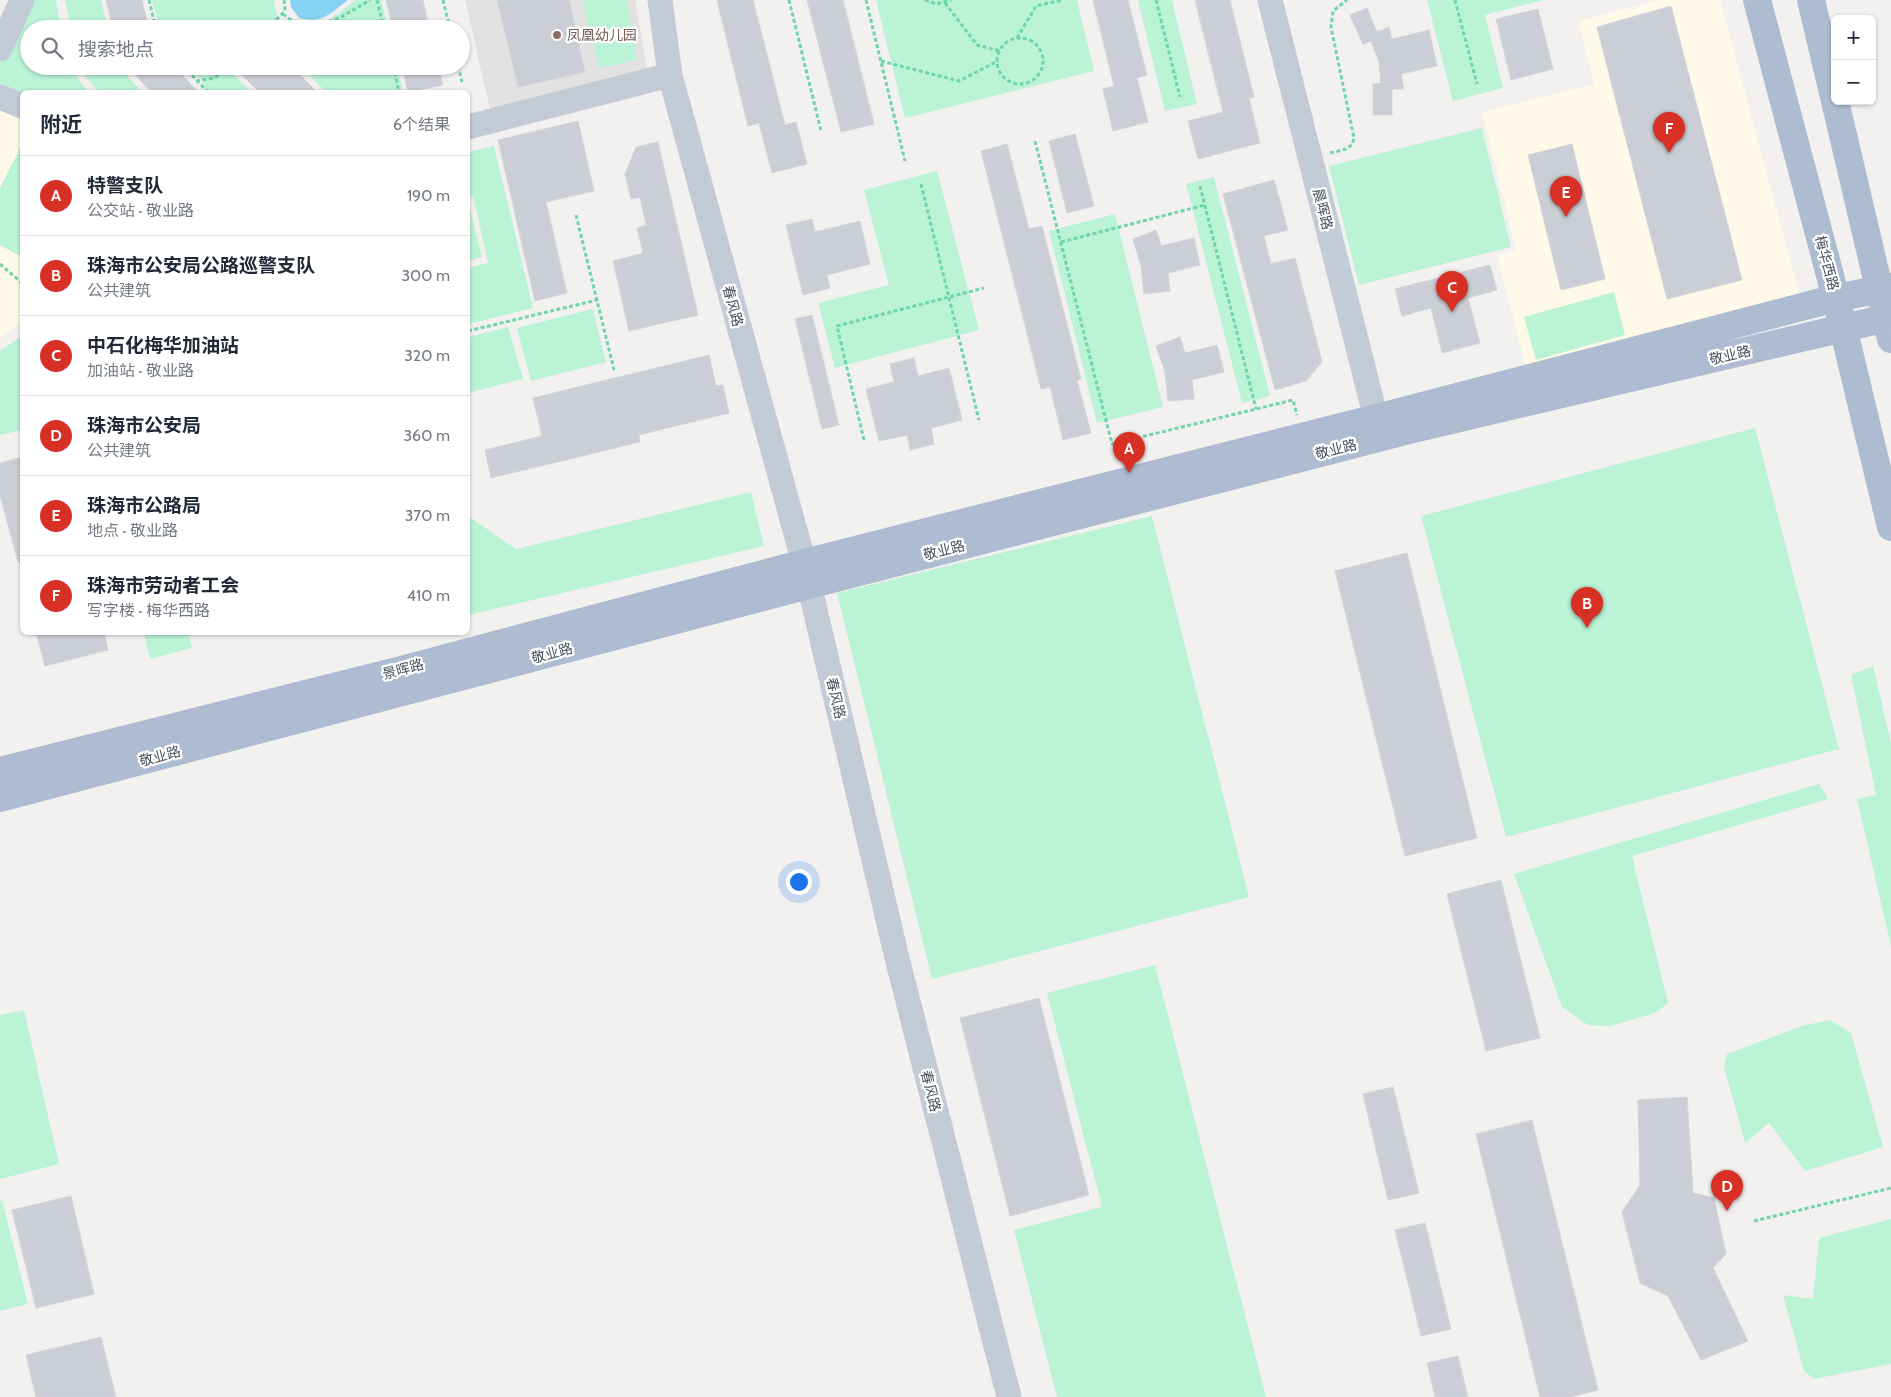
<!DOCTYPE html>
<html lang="zh">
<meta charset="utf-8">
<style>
:root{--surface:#fff;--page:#f2f2f3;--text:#1f2937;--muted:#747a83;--line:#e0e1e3;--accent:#d93025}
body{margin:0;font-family:Cabin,"Noto Sans SC",sans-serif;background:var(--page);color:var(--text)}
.controls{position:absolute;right:15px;top:15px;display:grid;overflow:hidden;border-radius:8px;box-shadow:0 1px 4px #0004}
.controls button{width:45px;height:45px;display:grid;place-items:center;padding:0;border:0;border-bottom:1px solid var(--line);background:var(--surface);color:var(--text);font:25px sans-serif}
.you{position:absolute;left:798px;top:881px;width:18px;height:18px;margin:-12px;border:4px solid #fff;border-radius:50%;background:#1a73e8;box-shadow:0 0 0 8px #1a73e833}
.badge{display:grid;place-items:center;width:32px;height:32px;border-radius:50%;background:var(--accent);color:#fff;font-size:16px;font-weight:700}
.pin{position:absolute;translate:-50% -41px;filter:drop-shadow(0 1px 2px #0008)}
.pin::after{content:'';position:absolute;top:26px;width:18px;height:15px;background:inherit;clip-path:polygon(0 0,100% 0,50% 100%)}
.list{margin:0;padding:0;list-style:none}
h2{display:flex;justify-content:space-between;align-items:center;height:65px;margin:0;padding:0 20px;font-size:21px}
h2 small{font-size:16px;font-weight:400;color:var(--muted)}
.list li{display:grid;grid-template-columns:32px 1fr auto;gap:15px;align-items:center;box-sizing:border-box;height:80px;padding:0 20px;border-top:1px solid var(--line)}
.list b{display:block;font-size:19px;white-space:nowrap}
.list p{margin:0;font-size:16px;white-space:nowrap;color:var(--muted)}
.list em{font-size:16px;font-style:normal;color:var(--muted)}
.icon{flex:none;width:28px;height:28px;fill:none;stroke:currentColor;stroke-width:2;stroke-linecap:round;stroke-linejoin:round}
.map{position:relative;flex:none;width:1891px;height:1397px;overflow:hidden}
.search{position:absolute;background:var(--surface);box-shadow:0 1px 4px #0004;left:20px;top:20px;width:450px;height:55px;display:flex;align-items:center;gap:12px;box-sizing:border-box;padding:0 18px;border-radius:28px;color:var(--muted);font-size:19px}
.panel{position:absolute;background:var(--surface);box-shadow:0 1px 4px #0004;left:20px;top:90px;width:450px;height:545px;border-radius:8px}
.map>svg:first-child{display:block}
</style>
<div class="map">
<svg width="1891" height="1397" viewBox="0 0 1891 1397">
<rect width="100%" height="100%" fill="#f3f0f0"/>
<path fill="#fef9e9" d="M1659,0H1720L1800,297L1526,368L1497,255L1516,250L1482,112L1594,84L1578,21Z
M0,100L22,110V322L0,338Z"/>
<path fill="#e4e1e2" d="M465,0H635L647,69L490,109Z"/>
<path fill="#bbf3d6" d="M27,0H56L61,29H29V66H73L78,79L88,92H22V96L0,88V64Z
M65,0H101L108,29H71Z
M152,0H275L274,3L279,20L271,29H160Z
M356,0H381L388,29H283L286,26C321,31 330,19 356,0Z
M582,0H627L637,60L599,68Z
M876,0H1077L1094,71L905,118Z
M1138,0H1172L1197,104L1165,111Z
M1427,0H1544L1485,15L1503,88L1453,101Z
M82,66H118L142,92H99L84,75Z
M189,66H234L230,71L251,92H206L203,82Z
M300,66H397L403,92H321L323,89Z
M1482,128L1511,247L1359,285L1329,166Z
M22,144V257L0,245V188Z
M494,146L533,308L468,324V268L488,263L473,196L468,197V152Z
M937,171L979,330L835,368L818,303L889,285L864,190Z
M1214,177L1270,396L1242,403L1186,184Z
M468,205H469L482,257L468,261Z
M1115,214L1163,407L1097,423L1049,231Z
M1614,292L1625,335L1536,360L1524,317Z
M593,309L606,362L531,381L517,328Z
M508,327L523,379L468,393V337Z
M22,336V430L0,435V351Z
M1755,428L1839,749L1506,837L1421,516Z
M751,492L764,546L468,615V516L516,549Z
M1152,516L1249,897L932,979L837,593Z
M144,633H188L192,648L150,659Z
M1873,666L1891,743V946L1857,799L1876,795L1851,675Z
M1819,784L1828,799L1632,856L1668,1003L1655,1013L1610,1026L1588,1025L1562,1007L1514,874Z
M1155,965L1266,1397H1057L1014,1230L1102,1207L1047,993Z
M24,1010L59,1164L0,1179V1015Z
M1830,1020L1851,1033L1883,1147L1805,1171L1769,1123L1745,1143L1724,1067L1727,1054L1802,1026Z
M2,1200L28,1304L0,1311V1201Z
M1891,1219V1364L1814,1379L1804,1371L1783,1295L1813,1299L1819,1238Z"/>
<path fill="#85d2f3" d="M290,0H348C329,14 323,24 299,18L291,7Z"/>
<path fill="#ccced6" stroke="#d3d5dc" d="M106,0H142L149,29H113Z
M386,0H423L429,29H393Z
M497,0H569L585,72L518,87Z
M717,0H753L785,125L796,122L807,164L772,173L759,123L748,126Z
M807,0H843L874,124L841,132Z
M1093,0H1128L1147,75L1137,78L1148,122L1113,131L1103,89L1114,86Z
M1195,0H1230L1254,97L1249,98L1260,143L1198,159L1188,121L1223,112Z
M1671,6L1742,280L1667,299L1597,27Z
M1367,8L1377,32L1389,27L1392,39L1429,30L1437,66L1401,74L1404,89H1392V115H1373V84L1381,83L1379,62L1371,41L1363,44L1350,15Z
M1538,9L1553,69L1511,80L1496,19Z
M127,66H174L198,92H151Z
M233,66H291L317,92H259Z
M402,66H438L443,85L408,92Z
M578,121L594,191L546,202L567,293L535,301L498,140Z
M1075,134L1094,206L1067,213L1049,141Z
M658,142L698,315L629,331L613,261L643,253L637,228L646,225L640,197L631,199L625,174L636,147Z
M1007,144L1029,229L1042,226L1081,379L1077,380L1091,433L1063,440L1050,387L1041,389L981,151Z
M1572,144L1605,279L1561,290L1528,155Z
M1274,180L1288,230L1264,236L1271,264L1295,258L1322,362L1306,381L1275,390L1223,194Z
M812,219L815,232L860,221L870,264L827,275L830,288L803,295L786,225Z
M1156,230L1161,246L1194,238L1200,265L1168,273L1170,291L1144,294L1141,266L1133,239Z
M1490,265L1497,290L1468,298L1480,343L1442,353L1431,308L1402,316L1395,289Z
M812,315L839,425L822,429L795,319Z
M1180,337L1185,353L1217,345L1224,372L1192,380L1194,399L1168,401L1165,372L1156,346Z
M709,355L716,386L723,385L729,413L639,435L640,442L491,478L485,450L542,436L533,398Z
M914,358L918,376L949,368L962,420L931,428L934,444L910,450L907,435L879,441L866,389L894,382L890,364Z
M22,457V561L18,562L0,495V463Z
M1407,553L1477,838L1405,856L1335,571Z
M36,632H104L108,650L45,666Z
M1501,880L1540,1038L1486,1051L1447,894Z
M1039,998L1089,1195L1010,1216L960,1018Z
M1393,1087L1419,1193L1388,1200L1363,1094Z
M1687,1097L1693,1193L1714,1198L1726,1254L1713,1268L1748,1341L1701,1360L1668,1296L1640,1283L1622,1212L1640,1185L1638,1100Z
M1532,1120L1598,1390L1571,1397H1540L1476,1134Z
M71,1196L94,1294L36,1308L12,1210Z
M1425,1223L1451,1329L1421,1336L1395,1230Z
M101,1337L116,1397H36L26,1355Z
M1458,1356L1468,1397H1435L1427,1363Z"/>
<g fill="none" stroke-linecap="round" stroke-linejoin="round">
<path stroke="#70d4ac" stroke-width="3" stroke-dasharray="4 2.5" stroke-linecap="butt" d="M149,0L156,29
M377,0L384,29
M443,0L450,29
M789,0L821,131
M866,0L905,161
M925,0L937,4L951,0
M1156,0L1180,97
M1455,0L1477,84
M945,3L977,45L1000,51
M283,14L303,29L322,25L343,16L370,0
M267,29L285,11L284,0
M1017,38L1036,6L1063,0
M997 61a23 23 0 1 1 46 0a23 23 0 1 1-46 0Z
M881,61L959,81L998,61
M183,66L208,92
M393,66L399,92
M458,66L462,82
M196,81L215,78L227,66
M1035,141L1112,444L1293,400L1297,415
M1330,153L1346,149L1352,145L1354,138L1331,27L1333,11L1347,0
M921,184L979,420
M1200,186L1256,409
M576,215L614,370
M1061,242L1205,205
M0,264L22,283
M468,331L597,300
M21,346H22
M864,440L837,326L984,288
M1754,1221L1891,1188"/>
<path stroke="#c3cbd6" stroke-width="25" d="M660,0L670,75L804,563L897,958L1009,1397
M1270,0L1376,418
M0,49L22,0
M0,97L22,106
M468,127L670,75"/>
<path stroke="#aebcd1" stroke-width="28" d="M1757,0L1836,298L1891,527
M1811,0L1835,101
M1835,101L1891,339
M0,771L401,670L804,563L1376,418L1836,298L1891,287
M0,798L809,585L1417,428L1891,317"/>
</g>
<circle fill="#8d6e63" stroke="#fff" stroke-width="2" cx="557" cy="35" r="5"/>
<g text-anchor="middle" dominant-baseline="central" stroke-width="4.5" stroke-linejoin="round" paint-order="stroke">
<g font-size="14" fill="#785e54" stroke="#fff" text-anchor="start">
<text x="567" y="35">凤凰幼儿园</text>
</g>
<g font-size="14" fill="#46515f" stroke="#fff">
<text transform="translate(1323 209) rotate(76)">晨晖路</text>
<text transform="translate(1827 263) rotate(75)">梅华西路</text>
<text transform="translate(733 306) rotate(75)">春风路</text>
<text transform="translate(1730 355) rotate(-13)">敬业路</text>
<text transform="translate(1336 449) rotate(-14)">敬业路</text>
<text transform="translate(944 550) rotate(-14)">敬业路</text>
<text transform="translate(552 653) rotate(-15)">敬业路</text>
<text transform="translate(403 669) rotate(-15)">景晖路</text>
<text transform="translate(836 698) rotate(77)">春风路</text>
<text transform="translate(160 756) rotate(-15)">敬业路</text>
<text transform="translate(931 1091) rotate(76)">春风路</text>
</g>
</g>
</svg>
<div class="controls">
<button>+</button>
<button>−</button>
</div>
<div class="you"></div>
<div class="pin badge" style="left:1129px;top:473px">A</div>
<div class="pin badge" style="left:1587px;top:628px">B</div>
<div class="pin badge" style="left:1452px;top:312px">C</div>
<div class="pin badge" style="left:1727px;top:1211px">D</div>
<div class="pin badge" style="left:1566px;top:217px">E</div>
<div class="pin badge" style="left:1669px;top:153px">F</div>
<div class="search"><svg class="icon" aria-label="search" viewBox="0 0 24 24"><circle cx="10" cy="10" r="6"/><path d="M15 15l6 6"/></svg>搜索地点</div>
<section class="panel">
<h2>附近<small>6个结果</small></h2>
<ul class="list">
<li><span class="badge">A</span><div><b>特警支队</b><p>公交站 · 敬业路</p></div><em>190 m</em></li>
<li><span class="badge">B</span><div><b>珠海市公安局公路巡警支队</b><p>公共建筑</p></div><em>300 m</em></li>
<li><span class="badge">C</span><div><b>中石化梅华加油站</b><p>加油站 · 敬业路</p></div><em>320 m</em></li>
<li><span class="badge">D</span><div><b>珠海市公安局</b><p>公共建筑</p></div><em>360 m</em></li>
<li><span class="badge">E</span><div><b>珠海市公路局</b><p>地点 · 敬业路</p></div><em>370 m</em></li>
<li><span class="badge">F</span><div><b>珠海市劳动者工会</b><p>写字楼 · 梅华西路</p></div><em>410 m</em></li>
</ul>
</section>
</div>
